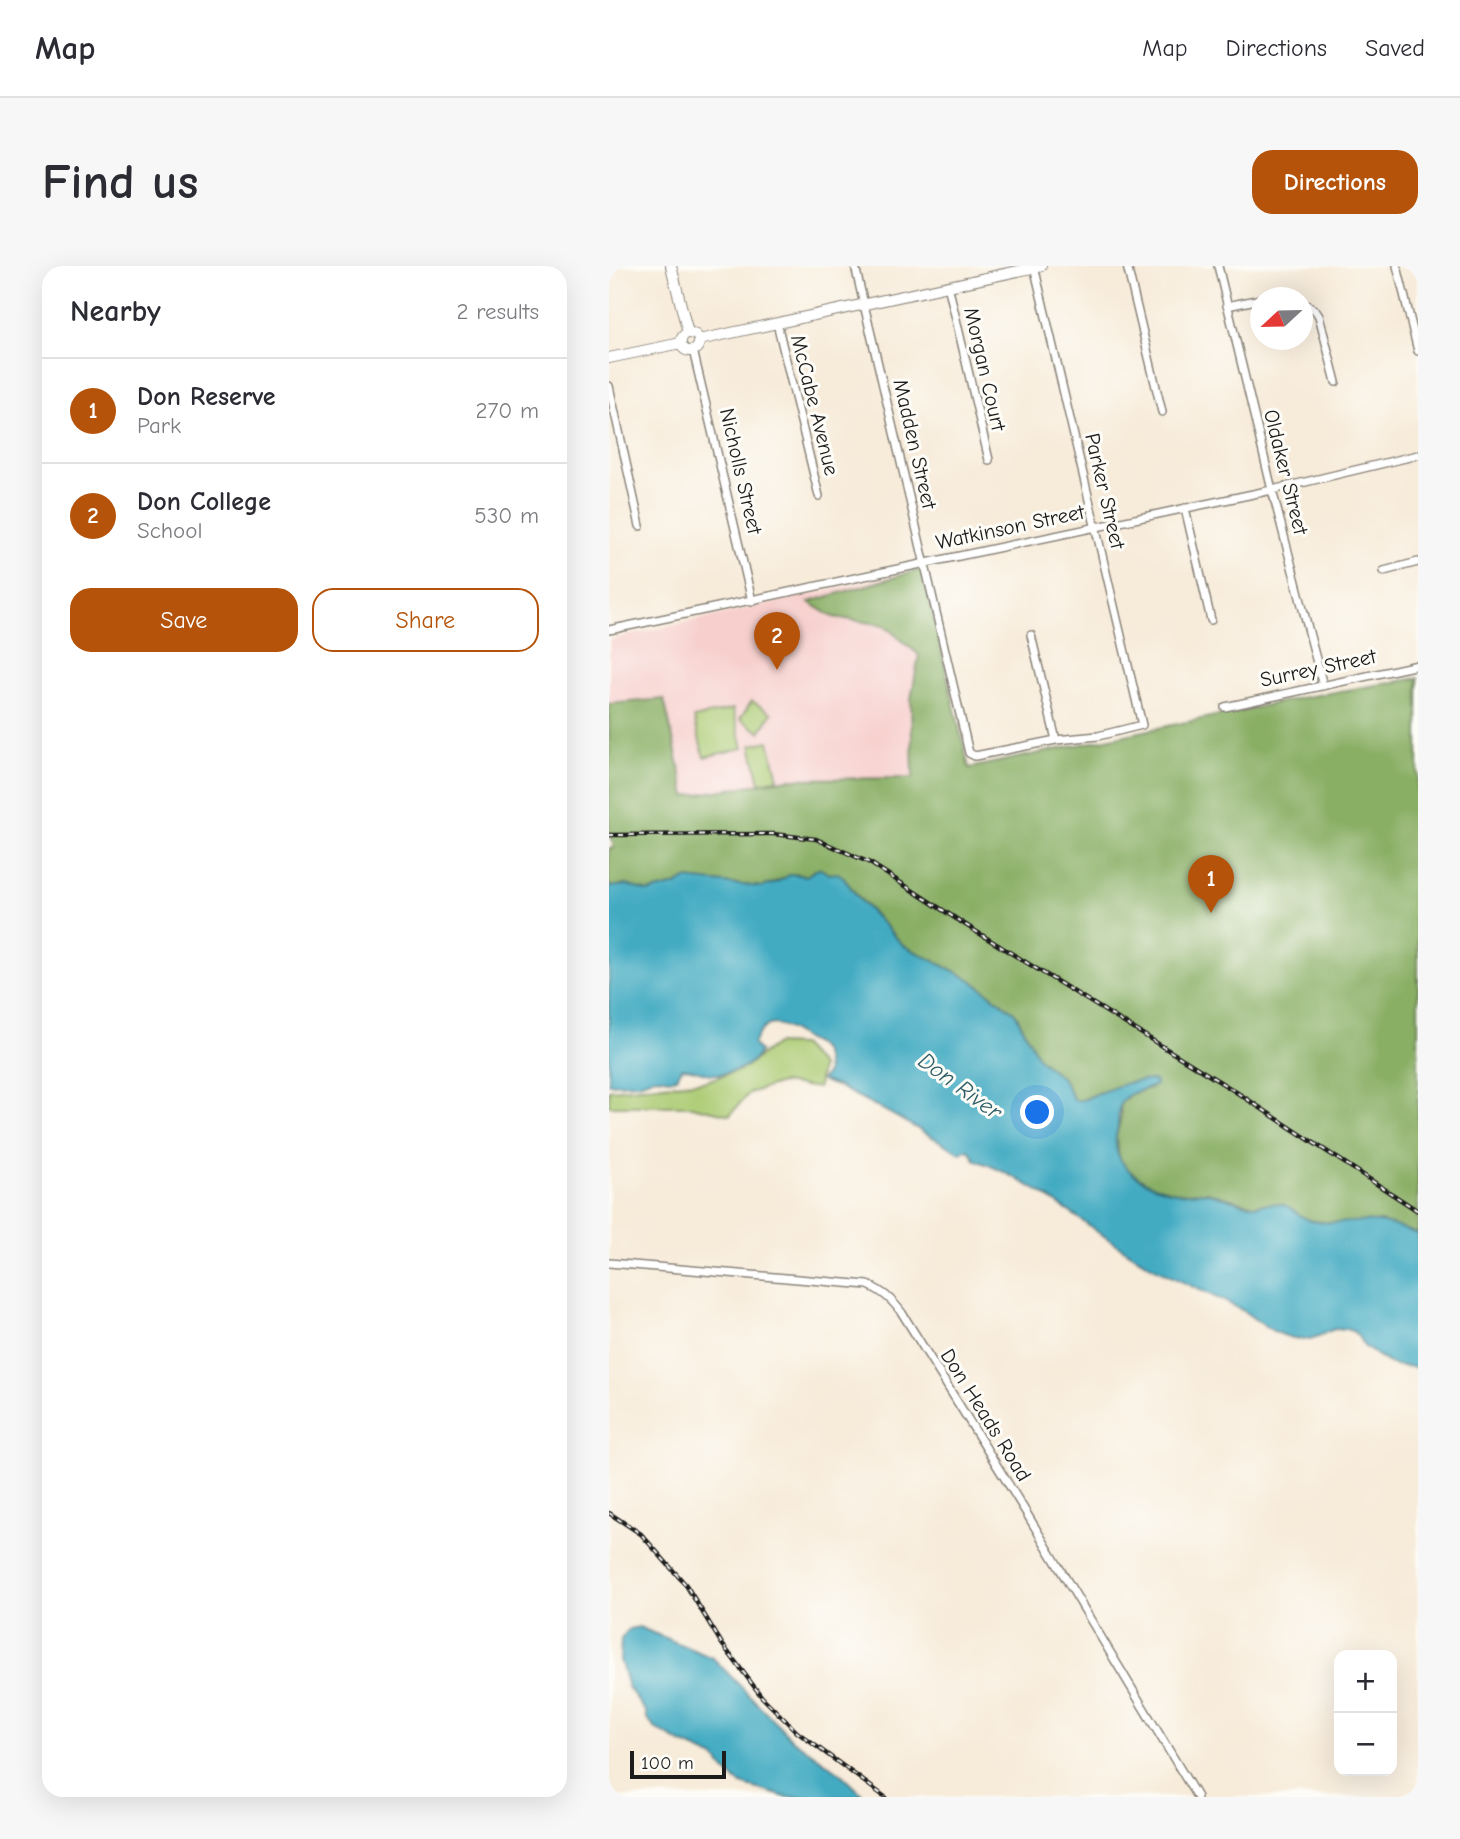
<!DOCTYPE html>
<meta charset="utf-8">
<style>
:root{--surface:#fff;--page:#f7f7f7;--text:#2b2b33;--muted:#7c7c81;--line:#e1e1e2;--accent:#b45309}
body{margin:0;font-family:"Comic Neue",sans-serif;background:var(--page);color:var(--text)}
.controls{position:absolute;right:21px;bottom:21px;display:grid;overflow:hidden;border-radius:14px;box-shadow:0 7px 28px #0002}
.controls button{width:63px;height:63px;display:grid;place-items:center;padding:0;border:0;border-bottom:2px solid var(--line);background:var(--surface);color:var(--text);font:35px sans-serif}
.compass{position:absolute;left:641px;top:21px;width:63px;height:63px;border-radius:50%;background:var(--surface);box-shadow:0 7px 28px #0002;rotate:248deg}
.scale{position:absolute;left:21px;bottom:18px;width:96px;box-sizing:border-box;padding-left:7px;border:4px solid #1c1c1c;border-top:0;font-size:19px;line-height:24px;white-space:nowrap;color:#1c1c1c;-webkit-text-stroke:5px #fdfcf7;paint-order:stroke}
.you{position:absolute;left:429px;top:847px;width:24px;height:24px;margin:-18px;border:5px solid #fff;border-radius:50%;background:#1a73e8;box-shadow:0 0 0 10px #1a73e833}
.badge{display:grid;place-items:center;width:46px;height:46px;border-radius:50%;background:var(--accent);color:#fff;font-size:23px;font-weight:700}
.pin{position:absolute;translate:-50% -58px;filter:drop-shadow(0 2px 4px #0008)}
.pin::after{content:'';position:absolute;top:37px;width:24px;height:21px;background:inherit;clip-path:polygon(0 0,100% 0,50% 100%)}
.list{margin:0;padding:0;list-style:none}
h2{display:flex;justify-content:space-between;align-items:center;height:91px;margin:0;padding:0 28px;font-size:30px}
h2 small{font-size:23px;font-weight:400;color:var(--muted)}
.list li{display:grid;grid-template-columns:46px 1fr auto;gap:21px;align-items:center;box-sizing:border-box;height:105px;padding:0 28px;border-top:2px solid var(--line)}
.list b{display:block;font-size:26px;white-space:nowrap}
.list p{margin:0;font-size:23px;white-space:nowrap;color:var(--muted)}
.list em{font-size:23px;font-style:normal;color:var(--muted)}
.actions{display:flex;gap:14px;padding:21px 28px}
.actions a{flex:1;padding:16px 0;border:2px solid var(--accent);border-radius:21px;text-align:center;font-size:24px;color:var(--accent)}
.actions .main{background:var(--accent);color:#fff}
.map{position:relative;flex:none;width:809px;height:1531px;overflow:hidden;border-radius:21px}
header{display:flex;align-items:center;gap:42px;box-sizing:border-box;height:98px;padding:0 35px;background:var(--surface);border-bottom:2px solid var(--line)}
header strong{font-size:33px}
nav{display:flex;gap:38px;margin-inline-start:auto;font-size:24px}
.intro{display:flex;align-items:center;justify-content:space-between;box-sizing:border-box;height:168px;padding:0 42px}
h1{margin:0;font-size:49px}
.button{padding:18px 32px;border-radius:21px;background:var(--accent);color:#fff;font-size:24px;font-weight:700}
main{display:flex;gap:42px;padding:0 42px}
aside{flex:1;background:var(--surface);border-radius:21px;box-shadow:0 7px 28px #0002}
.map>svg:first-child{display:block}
</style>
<header>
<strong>Map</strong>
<nav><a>Map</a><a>Directions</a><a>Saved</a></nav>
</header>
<div class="intro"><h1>Find us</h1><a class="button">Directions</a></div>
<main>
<aside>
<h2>Nearby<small>2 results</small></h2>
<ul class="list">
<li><span class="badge">1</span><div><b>Don Reserve</b><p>Park</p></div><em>270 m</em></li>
<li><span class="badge">2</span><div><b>Don College</b><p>School</p></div><em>530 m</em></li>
</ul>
<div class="actions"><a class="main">Save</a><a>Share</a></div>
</aside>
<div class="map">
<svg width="809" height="1531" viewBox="0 0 809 1531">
<rect width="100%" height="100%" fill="#fdfcf7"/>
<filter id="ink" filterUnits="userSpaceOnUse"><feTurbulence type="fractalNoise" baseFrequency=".0143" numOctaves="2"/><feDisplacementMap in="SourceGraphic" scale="14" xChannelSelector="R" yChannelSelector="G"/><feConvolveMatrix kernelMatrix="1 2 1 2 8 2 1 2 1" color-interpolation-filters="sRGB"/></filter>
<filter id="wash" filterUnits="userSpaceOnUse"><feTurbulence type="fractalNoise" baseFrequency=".00686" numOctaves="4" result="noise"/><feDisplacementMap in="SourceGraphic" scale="28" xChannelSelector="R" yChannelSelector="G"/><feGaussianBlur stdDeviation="1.57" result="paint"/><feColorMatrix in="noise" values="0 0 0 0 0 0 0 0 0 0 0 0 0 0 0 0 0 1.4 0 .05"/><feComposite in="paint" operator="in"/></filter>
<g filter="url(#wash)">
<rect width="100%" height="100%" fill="#f7ebd9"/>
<path fill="#f7d0ce" d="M313,303L360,502L304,513L76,530L55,433L0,438V374Z"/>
<path fill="#accb73" stroke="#647448" stroke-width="2" d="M143,435L163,447L151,466L131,453Z
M124,443L134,482L95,491L85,452Z
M160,475L169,513L151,517L142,479Z
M167,778L192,779L212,800L209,822L172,817L140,827L121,849L82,840H0V824L97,815L132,804Z"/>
<path fill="#89af65" stroke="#526640" stroke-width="2" d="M313,303L360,502L691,432L809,412V968L772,956L733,958L704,955L694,952L672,938L644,939L598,926L571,927L542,919L515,901L510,891L507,871L512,851L511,837L521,828L542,822L491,826L471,835L465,834L454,813L430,793L406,747L361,713L295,680L251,633L234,611L206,604L197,610L186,608L153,621L77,613L67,619L39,626L18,619L0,621V582H5L0,563V438L55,433L77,530L180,513L304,512L302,433L310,389L275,359L224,351L200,336Z"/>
<path fill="#42abc2" stroke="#2f646f" stroke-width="2" d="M210,602L220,608L229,607L234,611L251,634L295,680L361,713L406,747L430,793L454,813L465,834C475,836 483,829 492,826C506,821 533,810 547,816V819C536,825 516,825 511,839C509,844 510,857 508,865C499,903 541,922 572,927C581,928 590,925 599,927C614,930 630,938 645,939C654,939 663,936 672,938C684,940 691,953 704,955C726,959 747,954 768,956C782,957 796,964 809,968V1102C799,1099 787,1102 778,1096C772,1093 762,1085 756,1081C751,1076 750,1068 743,1065C724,1056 713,1073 698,1073C692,1073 682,1072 677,1070C659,1065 646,1052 631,1043C603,1028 572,1017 544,1001C484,968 431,916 366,894L361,885L356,884L352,887L271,842L230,821L212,814L218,807C217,798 217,787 210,781C206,777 200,776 196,773C174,758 157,747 144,779L151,785C144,801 118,810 101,808C91,806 83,802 73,802L68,811L62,813L46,811L30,817L0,818V621L18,619L39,626L67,619L77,613L153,621L166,617L182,608L197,610Z
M30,1361L104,1392L184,1474L230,1506L256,1531H177L142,1521L130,1517L117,1506L106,1492L72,1477L46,1462L38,1453L37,1446L19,1421L11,1394L12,1373L20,1363Z"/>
</g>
<g filter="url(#ink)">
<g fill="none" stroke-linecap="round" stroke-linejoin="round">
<g stroke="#8a847a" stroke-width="10">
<path id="street" d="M246,0L360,487L366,490L447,474L489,470L533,459L425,0
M518,0L553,146
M609,0L663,224L714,420
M788,0L809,85
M339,19L380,194
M656,32L676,28L684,32
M694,37L706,44L710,50L727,116
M618,40L652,33
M168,57L210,230
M84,84L143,335
M0,120L31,260
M576,242L602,354
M775,305L809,296
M0,364L663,224L809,189
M422,369L447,474
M616,441L809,399
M0,997L259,1019C275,1026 283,1034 293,1047L418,1248L588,1531"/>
</g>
<g stroke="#8a847a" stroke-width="12">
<path id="secondary" d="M62,0L79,67
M72 76a9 9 0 1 1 18 0a9 9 0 1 1-18 0Z
M90,74L432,0
M0,92L72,77"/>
</g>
<use href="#street" stroke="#fff" stroke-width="7"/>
<use href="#secondary" stroke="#fff" stroke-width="10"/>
<g stroke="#1c1c1c" stroke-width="4.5">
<path id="rail" d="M0,569L164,568L207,573L261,597L363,663L624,824L809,945
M0,1247L32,1268L77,1319L113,1378L153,1431L188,1466L276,1531"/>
</g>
<use href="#rail" stroke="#fdfcf7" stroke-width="2" stroke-dasharray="5" stroke-linecap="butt"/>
</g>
</g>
<g text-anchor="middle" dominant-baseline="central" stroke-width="6" stroke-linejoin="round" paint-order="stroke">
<g font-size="21" fill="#1c1c1c" stroke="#fdfcf7">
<text transform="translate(376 103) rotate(77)">Morgan Court</text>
<text transform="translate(206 139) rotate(76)">McCabe Avenue</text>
<text transform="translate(306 178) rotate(77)">Madden Street</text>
<text transform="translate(132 205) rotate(77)">Nicholls Street</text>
<text transform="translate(677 206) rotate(76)">Oldaker Street</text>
<text transform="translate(496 225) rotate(77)">Parker Street</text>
<text transform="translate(401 261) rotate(-12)">Watkinson Street</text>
<text transform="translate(709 402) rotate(-12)">Surrey Street</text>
<text transform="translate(377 1149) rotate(58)">Don Heads Road</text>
</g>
<g font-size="23" font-style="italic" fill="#2d5c67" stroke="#fdfcf7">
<text transform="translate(351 820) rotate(36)">Don River</text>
</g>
</g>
</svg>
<div class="controls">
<button>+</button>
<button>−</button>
</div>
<svg class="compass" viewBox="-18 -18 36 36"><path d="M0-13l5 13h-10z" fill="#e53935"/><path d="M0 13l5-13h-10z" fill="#7c7c81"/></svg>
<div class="scale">100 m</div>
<div class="you"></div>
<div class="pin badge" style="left:602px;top:647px">1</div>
<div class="pin badge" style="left:168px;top:404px">2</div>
</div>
</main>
